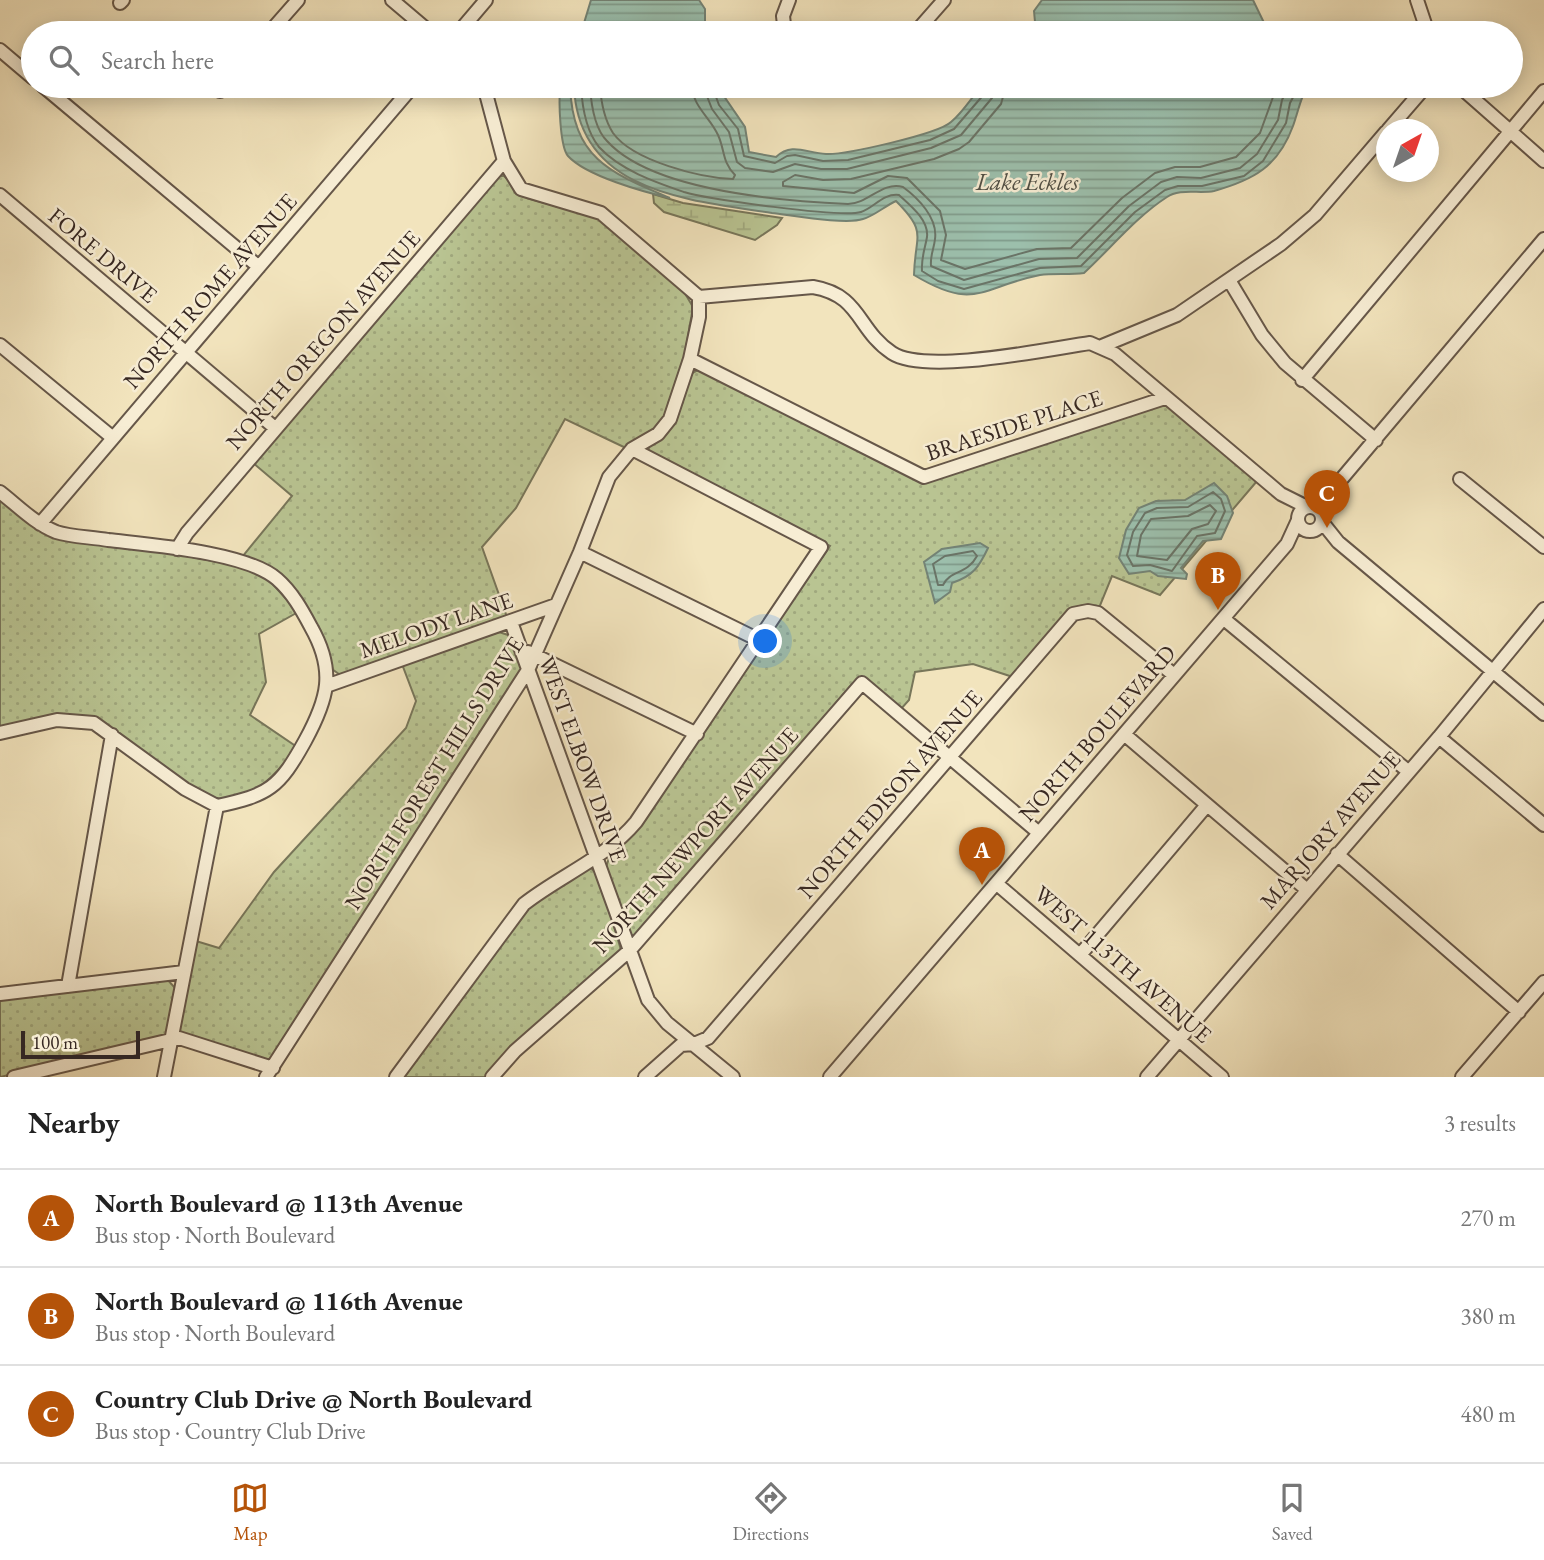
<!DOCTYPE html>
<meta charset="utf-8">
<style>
:root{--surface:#fff;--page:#f2f2f2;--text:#222;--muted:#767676;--line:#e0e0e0;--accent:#b45309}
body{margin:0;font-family:"EB Garamond",serif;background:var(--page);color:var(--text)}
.compass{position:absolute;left:1376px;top:119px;width:63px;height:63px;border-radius:50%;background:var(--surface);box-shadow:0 4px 18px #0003;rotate:40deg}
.scale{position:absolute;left:21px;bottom:18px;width:119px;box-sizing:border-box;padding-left:7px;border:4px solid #372822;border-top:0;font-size:19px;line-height:24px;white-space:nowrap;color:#372822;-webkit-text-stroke:5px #f7edd4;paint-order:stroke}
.you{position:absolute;left:766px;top:642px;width:24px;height:24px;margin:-18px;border:5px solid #fff;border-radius:50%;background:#1a73e8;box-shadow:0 0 0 10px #1a73e833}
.badge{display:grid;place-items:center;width:46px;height:46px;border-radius:50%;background:var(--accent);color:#fff;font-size:23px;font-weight:700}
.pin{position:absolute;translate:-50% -58px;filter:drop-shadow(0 2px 4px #0008)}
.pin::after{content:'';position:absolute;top:37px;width:24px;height:21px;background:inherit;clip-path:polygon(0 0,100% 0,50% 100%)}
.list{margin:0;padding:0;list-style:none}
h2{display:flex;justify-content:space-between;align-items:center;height:91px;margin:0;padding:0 28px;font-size:30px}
h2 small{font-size:23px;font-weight:400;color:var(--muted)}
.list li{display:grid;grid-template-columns:46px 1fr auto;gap:21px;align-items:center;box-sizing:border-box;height:98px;padding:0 28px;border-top:2px solid var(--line)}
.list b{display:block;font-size:26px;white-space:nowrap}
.list p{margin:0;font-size:23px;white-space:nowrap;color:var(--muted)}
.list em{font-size:23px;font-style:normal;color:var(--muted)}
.icon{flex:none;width:38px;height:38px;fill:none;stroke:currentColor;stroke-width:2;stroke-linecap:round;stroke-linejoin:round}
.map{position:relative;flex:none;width:1544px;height:1077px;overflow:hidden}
.search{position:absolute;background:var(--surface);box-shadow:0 4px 18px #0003;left:21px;right:21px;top:21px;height:77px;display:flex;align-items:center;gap:18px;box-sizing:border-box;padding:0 24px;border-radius:38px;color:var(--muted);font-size:26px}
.sheet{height:385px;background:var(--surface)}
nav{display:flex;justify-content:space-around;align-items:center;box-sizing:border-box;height:98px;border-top:2px solid var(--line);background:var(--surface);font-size:19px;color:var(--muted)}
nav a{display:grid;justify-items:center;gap:4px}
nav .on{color:var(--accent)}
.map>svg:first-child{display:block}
</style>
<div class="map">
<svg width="1544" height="1077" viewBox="0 0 1544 1077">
<defs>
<pattern id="grass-dots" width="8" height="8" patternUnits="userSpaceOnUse" patternTransform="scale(1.75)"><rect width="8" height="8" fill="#b9c492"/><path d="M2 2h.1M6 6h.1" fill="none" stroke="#a0a87e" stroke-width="1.8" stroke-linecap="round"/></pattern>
<pattern id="wetland-marsh" width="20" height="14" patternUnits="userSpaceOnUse" patternTransform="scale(1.75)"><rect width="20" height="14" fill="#b9c492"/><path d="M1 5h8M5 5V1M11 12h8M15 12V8" fill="none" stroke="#a0a87e"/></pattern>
<pattern id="water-rules" width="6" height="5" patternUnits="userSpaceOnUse" patternTransform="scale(1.75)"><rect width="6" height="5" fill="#9cbfac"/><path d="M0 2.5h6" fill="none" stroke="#809b8c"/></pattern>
</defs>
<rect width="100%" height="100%" fill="#f2e4bd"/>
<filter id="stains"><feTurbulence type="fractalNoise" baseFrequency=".00286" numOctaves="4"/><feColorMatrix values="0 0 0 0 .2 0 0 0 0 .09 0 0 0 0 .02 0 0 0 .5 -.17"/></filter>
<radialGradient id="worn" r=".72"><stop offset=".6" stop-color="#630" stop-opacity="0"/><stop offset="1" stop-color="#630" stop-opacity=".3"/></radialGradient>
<path fill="url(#grass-dots)" stroke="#78765a" stroke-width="2" d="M497,176H504L527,198L602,219L677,280L693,307L681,377L661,425L628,449L565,419L516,508L482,547L508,620L343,677L332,669L303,608L242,557L292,496L252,462Z
M700,369L914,477L1166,404L1257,481L1160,595L1112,576L1099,608L1084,607L1013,677L973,664L915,672L909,700L901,709L858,682L852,684L639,934L629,938L605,870L610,855L648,811L830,546L652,456L648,451L650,444L674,422L691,374Z
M0,499L28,522L137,547L246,567L269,580L298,612L259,634L266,682L250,715L297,747C233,833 203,798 132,747C122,740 112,730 101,725C90,719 18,726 0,727Z
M499,632L511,636L523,671L272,1065L179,1035L177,1030L196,941L219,948L274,872L406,728L416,701L402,664Z
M589,866L599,876L621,950L486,1077H400L525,910Z
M166,978L176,989L169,1031L160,1040L0,1077V999Z"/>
<path fill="url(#wetland-marsh)" stroke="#78765a" stroke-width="2" d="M653,194L683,203L782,218L777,225L755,240L664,212L654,203Z"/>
<path fill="url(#water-rules)" stroke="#748375" stroke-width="2" d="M591,0H699L705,9V33H581Z
M1042,0H1253L1269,33H1029L1035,22L1034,11Z
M561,86H570C573,159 610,173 670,198C644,192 586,176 568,156C560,147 558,98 561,86Z
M574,86H717L745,127L749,152L776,157C792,142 806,153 826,154C845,155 938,134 951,122C962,113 970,100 979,89L986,86H1307C1300,100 1298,112 1293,126C1278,167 1253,180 1214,191C1200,194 1179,188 1167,197C1136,217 1111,248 1084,273C1070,275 1053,273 1040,275C980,287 976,312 914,275C915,234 928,233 896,201C885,206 874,216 863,219C846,225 791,215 772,213C689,200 578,193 574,86Z
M1214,483L1227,496L1233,513L1221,539L1203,541L1181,568L1187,574L1186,579L1158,576L1150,571L1129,574L1119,558L1126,530L1139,508L1156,501L1185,500Z
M980,543L988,548C979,567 973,576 952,583L950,592L935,603L924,562L942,549Z"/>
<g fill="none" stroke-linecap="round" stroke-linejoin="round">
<path stroke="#6a7467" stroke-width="2" d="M581,86C582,105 586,131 599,147C620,170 655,182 684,192C707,199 841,218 861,212C874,208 883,193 899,195C910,205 929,220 927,237C925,249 921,258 922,271L938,281L964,289L1040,268L1081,266L1135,212L1165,190L1178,186H1202L1244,176L1263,161L1286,123L1290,103L1299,86
M590,86C591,103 594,128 607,141C652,191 783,201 848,204C868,204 882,181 903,187C918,198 938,218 935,239C934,249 930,255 931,266L964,280L1039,259L1077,258L1129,206L1161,182L1177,177L1201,178L1240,168L1257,154L1278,120L1282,100L1289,86
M600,86C601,101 604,119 613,133C633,161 701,178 733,179L735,175C722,162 725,150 718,135C710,117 693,107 692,86
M703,86L712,109L729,132L737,162L745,168L773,172L795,164L821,169H847L931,148L961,135L992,98L995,86
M712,86L719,105L738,129L744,156L775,163L787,156L795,155L823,161L848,160L930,140L954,129L985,93L987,86
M1006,86L1001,104L969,142L959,149L934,159L851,179L823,180L795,175L783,182V186L854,193L888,176L907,178L940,211L946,235L941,260L965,269L1037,249L1071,248L1122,198L1155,173L1175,167H1200L1236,157L1260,133L1277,86
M1213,492L1221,499L1225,511L1215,533L1197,536L1172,571L1150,565L1133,566L1127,555L1133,532L1145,513L1157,508L1188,507Z
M1210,505L1216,511L1208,524L1192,529L1167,560L1137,556L1141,535L1151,519L1188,516Z
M973,551L977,556C967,575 950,570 943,585H938L933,564L945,556Z"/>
<g stroke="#665749" stroke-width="16">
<path id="minor" d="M392,0L431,33
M1417,0L1428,33
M120,3L123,0
M269,33L298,0
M458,33L486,0
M785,33L783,16L789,0
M915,33L944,0
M0,50L33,78
M43,86L259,267
M484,86L504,161L521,189L601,213L699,297
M1459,86L1544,161
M220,91L225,86
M1388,130L1426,86
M0,195L275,428
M1229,280L1262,335L1285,363L1376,440
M699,297L813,287C861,295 857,330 892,353C925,375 1048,349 1090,343L1115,354L1281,494L1307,507
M0,345L113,438
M1102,346L1177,315L1281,244L1315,215L1386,132
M690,359L924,477L1165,398
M1302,380L1544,91
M1460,479L1544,547
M0,492C18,506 34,523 56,532C71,537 92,537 108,540C150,545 246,552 277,579C292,592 302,610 311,627C336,671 328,699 305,741C279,788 269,795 217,806
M1309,507L1328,495L1544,239
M1298 519a12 12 0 1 1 24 0a12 12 0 1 1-24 0Z
M1322,522L1338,542L1544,714
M40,524L413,86
M177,549L187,533L504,161
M580,552L761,641
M1224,619L1409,772
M511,622L648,1000L667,1023L733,1077
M528,652L697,734
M329,685L556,605
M0,733L57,720L94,723L185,789L217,806
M1124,734L1306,889
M1439,737L1544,825
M1337,854L1519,1012
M997,884L1222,1077
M1080,955L1207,805
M68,986L112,735
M0,994L184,972
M14,1077L179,1038L273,1068
M164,1077L217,806
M266,1077L528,670L580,552L609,477L632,449L658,434L670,419L690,359L699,317V297
M396,1077L524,904C561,875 606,858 636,822L821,547L632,449
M492,1077L515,1051L630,950L862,683L1039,833
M645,1077L681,1045L694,1044L708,1038L1073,614L1088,611L1098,613L1174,675
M830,1077L1287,544L1298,520
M1147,1077L1439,737L1544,609
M1462,1077L1544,982"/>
</g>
<use href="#minor" stroke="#f7edd4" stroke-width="12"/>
</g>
<g text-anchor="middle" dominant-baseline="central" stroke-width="5" stroke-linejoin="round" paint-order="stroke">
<g font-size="23" fill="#372822" stroke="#f7edd4">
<text transform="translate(103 255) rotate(40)">FORE DRIVE</text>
<text transform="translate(210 291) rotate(-49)">NORTH ROME AVENUE</text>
<text transform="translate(323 340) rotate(-49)">NORTH OREGON AVENUE</text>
<text transform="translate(1014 425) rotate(-18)">BRAESIDE PLACE</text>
<text transform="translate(436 625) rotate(-19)">MELODY LANE</text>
<text transform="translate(1097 733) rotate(-49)">NORTH BOULEVARD</text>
<text transform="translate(583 759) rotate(70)">WEST ELBOW DRIVE</text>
<text transform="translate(434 773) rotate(-58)">NORTH FOREST HILLS DRIVE</text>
<text transform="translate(890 794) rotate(-49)">NORTH EDISON AVENUE</text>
<text transform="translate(1330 830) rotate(-49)">MARJORY AVENUE</text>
<text transform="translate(695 840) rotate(-48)">NORTH NEWPORT AVENUE</text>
<text transform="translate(1123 964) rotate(41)">WEST 113TH AVENUE</text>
</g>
<g font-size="24" font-style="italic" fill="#504e44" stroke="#f7edd4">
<text x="1027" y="181">Lake Eckles</text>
</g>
</g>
<rect width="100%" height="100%" filter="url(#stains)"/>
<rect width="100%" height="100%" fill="url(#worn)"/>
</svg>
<svg class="compass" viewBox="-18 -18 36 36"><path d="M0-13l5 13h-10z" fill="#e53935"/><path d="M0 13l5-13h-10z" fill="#767676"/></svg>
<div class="scale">100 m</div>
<div class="you"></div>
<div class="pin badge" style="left:982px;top:885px">A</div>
<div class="pin badge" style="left:1218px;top:610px">B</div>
<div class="pin badge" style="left:1327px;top:528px">C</div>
<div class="search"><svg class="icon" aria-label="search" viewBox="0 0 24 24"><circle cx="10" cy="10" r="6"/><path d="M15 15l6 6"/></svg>Search here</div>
</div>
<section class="sheet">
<h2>Nearby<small>3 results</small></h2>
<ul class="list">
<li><span class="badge">A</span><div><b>North Boulevard @ 113th Avenue</b><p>Bus stop · North Boulevard</p></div><em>270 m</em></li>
<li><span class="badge">B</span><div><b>North Boulevard @ 116th Avenue</b><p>Bus stop · North Boulevard</p></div><em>380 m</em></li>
<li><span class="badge">C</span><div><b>Country Club Drive @ North Boulevard</b><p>Bus stop · Country Club Drive</p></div><em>480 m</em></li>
</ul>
</section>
<nav>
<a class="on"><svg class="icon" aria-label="map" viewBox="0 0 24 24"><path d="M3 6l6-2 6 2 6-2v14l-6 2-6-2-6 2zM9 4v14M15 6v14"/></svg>Map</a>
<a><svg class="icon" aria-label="directions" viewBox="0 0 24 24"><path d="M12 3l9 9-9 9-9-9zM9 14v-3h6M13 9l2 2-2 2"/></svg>Directions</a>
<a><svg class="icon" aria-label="saved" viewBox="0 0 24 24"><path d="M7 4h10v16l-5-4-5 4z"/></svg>Saved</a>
</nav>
